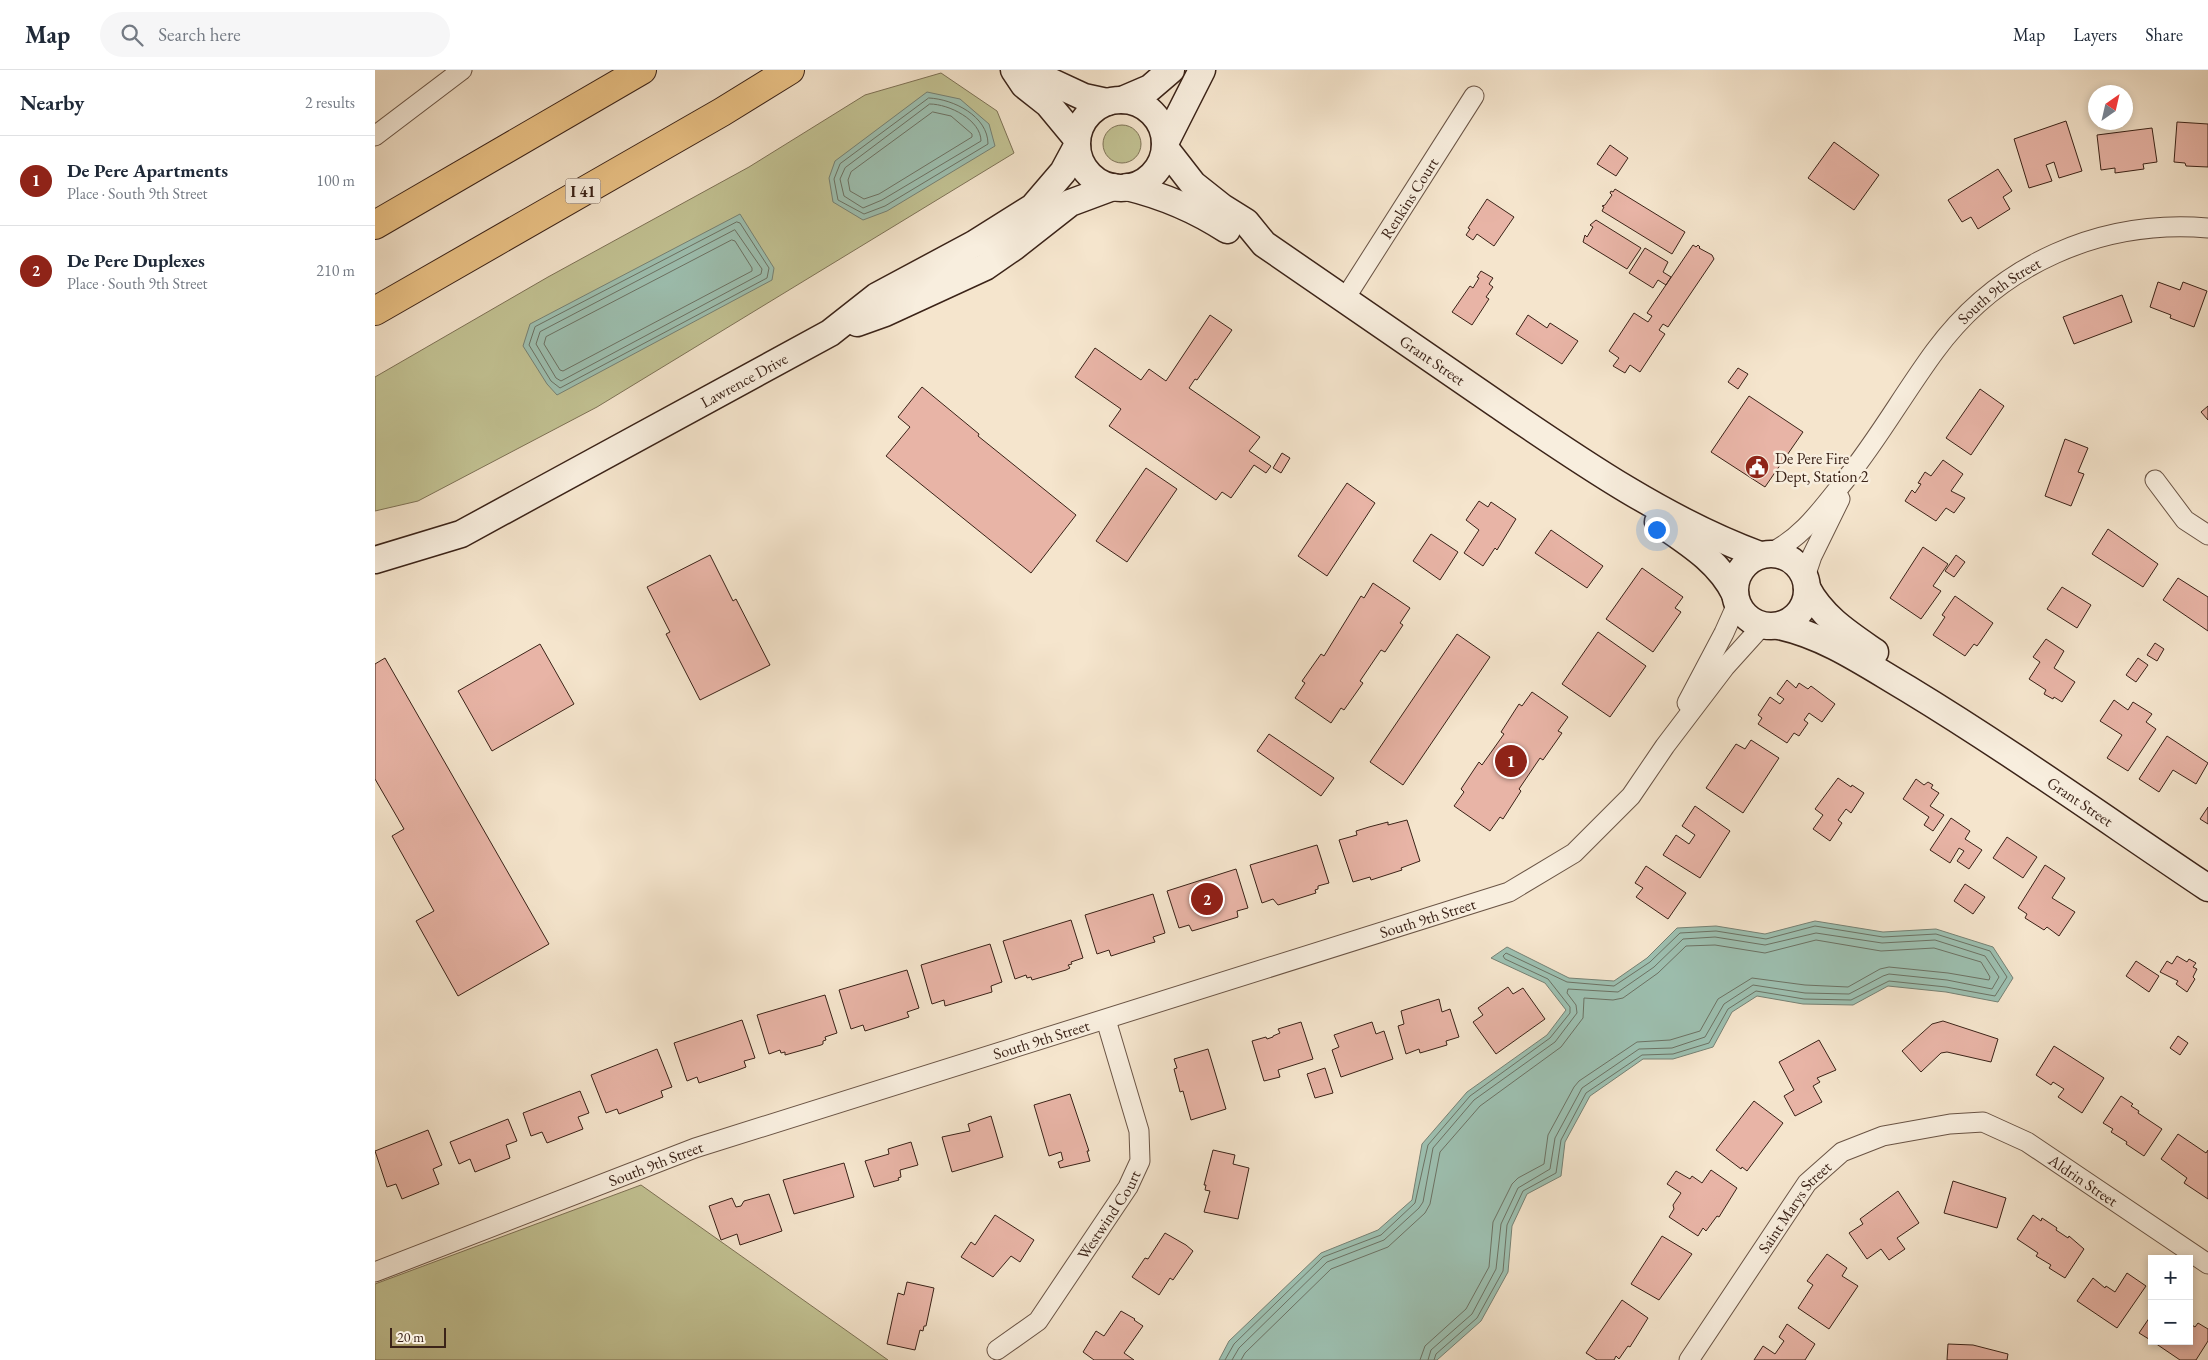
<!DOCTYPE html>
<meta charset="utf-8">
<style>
:root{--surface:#fff;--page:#f6f6f7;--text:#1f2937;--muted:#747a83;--line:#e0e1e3;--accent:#8f2418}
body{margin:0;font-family:"EB Garamond",serif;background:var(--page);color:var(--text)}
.controls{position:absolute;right:15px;bottom:15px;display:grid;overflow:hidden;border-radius:0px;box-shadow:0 2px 8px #0003}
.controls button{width:45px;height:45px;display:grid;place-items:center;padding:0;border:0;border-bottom:1px solid var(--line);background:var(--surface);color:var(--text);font:25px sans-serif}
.compass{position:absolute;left:1713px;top:15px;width:45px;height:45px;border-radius:50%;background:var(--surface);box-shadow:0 2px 8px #0003;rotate:34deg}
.scale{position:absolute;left:15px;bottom:12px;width:56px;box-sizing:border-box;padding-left:5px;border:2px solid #3b2318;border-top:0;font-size:14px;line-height:18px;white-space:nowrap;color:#3b2318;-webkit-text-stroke:4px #f8eede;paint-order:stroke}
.you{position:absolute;left:1281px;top:459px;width:18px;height:18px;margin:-12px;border:4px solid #fff;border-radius:50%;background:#1a73e8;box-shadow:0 0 0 8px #1a73e833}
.badge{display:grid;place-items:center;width:32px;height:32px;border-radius:50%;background:var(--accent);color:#fff;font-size:16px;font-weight:700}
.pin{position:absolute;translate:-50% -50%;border:2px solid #fff;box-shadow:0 1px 5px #0006}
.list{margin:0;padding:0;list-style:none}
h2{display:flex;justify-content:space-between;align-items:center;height:65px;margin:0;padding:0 20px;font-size:21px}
h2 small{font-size:16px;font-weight:400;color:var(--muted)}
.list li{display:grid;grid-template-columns:32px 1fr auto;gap:15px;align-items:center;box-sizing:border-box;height:90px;padding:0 20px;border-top:1px solid var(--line)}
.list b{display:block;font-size:19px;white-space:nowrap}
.list p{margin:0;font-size:16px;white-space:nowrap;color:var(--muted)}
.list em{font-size:16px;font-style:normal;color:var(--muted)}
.icon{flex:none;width:28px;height:28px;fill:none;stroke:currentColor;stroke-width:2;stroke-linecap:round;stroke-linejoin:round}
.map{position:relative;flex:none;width:1833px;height:1290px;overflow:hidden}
header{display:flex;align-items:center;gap:30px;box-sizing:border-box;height:70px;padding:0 25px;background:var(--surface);border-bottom:1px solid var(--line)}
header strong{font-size:24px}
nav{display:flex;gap:28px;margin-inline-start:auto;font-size:18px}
.search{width:350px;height:45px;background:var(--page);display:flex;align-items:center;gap:12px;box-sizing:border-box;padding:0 18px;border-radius:28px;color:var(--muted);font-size:19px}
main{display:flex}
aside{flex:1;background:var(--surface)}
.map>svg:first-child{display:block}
</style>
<header>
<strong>Map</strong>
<div class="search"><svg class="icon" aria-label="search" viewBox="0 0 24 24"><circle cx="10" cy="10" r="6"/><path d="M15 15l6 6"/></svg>Search here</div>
<nav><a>Map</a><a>Layers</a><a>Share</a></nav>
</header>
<main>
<aside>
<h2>Nearby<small>2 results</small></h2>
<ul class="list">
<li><span class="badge">1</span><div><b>De Pere Apartments</b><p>Place · South 9th Street</p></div><em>100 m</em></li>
<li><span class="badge">2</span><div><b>De Pere Duplexes</b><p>Place · South 9th Street</p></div><em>210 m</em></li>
</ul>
</aside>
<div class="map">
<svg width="1833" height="1290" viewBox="0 0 1833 1290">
<rect width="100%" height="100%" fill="#f5e5cd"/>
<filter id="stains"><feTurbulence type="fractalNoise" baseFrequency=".004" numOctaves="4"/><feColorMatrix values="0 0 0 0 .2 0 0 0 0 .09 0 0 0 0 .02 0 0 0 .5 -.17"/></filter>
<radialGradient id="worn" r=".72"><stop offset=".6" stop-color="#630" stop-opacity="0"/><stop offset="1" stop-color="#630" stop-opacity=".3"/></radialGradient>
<path fill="#c2c293" stroke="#7e7256" d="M566,3L622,41L639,83L222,337L43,431L0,441V307L173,207L374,97L490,25Z
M728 74a19 19 0 1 1 38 0a19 19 0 1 1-38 0Z
M266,1115L513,1290H0V1214Z"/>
<path fill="#9dc0b1" stroke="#768174" d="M552,22L585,29L614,54L620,76L512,141L488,150L458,132L454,108L460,91Z
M365,144L399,198L397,210L182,325L172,314L148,276L155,254Z
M1440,851L1508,862L1561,859L1618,877L1638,908L1623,932L1571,922L1513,916L1478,935L1428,934L1382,926L1357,942L1338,977L1298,989H1268L1215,1026L1190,1072L1186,1106L1152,1124L1137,1156L1133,1202L1106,1251L1062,1290H844L854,1271L946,1183L1003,1160L1037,1130L1047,1074L1092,1022L1172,965L1191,940L1170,913L1116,888L1132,877L1194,908L1239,911L1272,888L1302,858L1341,856L1390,864Z"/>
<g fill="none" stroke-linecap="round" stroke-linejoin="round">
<path stroke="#6c7264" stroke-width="1" d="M554,28C578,29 613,46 613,74L510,136L489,144L463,130L459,109L465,94Z
M555,34C574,34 606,50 606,71L507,130L488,138L469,126L465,109L470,98Z
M558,42L576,46L597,64V67L504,124L489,129L475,121L473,110L476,102Z
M362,152L365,153L394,198L392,208L185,318L176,311L154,275L160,257Z
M360,160L387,199L386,204L186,311L181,308L161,274L165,262Z
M357,170L360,171L377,198V201L188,301L185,300L169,274L171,267Z
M850,1290L859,1274L948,1187L1006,1165L1040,1133L1053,1075L1095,1026L1175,968L1195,943V937L1173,909L1130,889L1128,886L1131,883L1192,912L1239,916L1275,892L1305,863L1341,861L1391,869L1440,856L1508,867L1561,864L1615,881L1632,907L1620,926L1571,917L1514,911L1476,930L1429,929L1381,921L1353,939L1334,973L1298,984L1267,985L1211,1023L1186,1070L1181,1103L1148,1121L1132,1155L1128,1201L1102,1248L1061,1284L1059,1290
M857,1290L864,1278L952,1192L1009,1170L1044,1138L1048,1132L1058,1078L1099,1030L1180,972L1202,943L1201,935L1192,923L1193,919L1243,922L1279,897L1308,869L1340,867L1390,875L1441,863L1507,873L1560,870L1610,886L1624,907L1617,919L1572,910L1514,904L1508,906L1474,924L1430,923L1378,915L1349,934L1330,967L1297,978L1264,979L1207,1018L1180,1068L1175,1099L1143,1118L1126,1154L1121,1199L1097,1244L1056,1280L1053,1290
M866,1290L870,1283L956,1199L1013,1177L1050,1143L1055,1134L1065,1082L1105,1036L1186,977L1208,948L1209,928L1238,930L1248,928L1283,903L1311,876L1340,875L1390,883L1441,870L1506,881L1559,878L1606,892L1615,907L1614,910L1573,903L1514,897L1505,899L1473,917L1430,915L1377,908L1343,929L1325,961L1295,970L1262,972L1204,1011L1199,1017L1173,1065L1169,1094L1143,1108L1137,1114L1118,1152L1114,1197L1091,1239L1050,1276L1045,1290"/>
</g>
<path fill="#e8b4a6" stroke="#3b2318" d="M1691,51L1707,101L1684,108L1679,92L1671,95L1677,111L1654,118L1639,69Z
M1802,52L1833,54V97L1811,96L1810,93L1799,92Z
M1777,58L1782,92L1768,94L1769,99L1740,103V98L1726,100L1722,65Z
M1459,72L1504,105L1479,140L1433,108Z
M1235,75L1253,88L1241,106L1222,94Z
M1623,99L1637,121L1628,127L1635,139L1603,159L1596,147L1587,152L1573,130Z
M1240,119L1310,162L1297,184L1227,141L1229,137L1227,136L1230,135L1237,125L1235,123L1236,121L1238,122Z
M1112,129L1139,147L1119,176L1102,164L1098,170L1091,165L1095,159L1093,158Z
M1221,150L1266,178L1252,199L1208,172L1210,165L1212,167L1218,157L1215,155Z
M1318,175L1321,177L1323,175L1325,177L1324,178L1337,185L1339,189L1293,257L1288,254L1284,260L1290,264L1265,302L1255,295L1250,303L1238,296L1244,288L1234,281L1259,243L1273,252L1277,246L1272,243Z
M1270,178L1293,192L1288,202L1296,207L1291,215L1283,210L1278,218L1254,203Z
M1106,201L1118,208L1114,214L1118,217L1111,227L1114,229L1097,255L1077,242L1095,216L1098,218L1104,208L1102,207Z
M1783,212L1805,220L1808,212L1832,221L1819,257L1795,248L1796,245L1775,237Z
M1747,225L1757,252L1699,274L1688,247Z
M835,245L857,260L822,310L820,309L814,318L885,367L874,381L896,396L891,403L879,395L856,428L847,422L841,430L734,356L746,339L700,307L720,278L766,310L774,299L791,311Z
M1153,245L1172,258L1175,253L1203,271L1187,294L1141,264Z
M1363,298L1373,304L1363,319L1353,312Z
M547,317L604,364L603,366L701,445L656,503L511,386L535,357L523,347Z
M1605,319L1629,336L1596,385L1571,368Z
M1374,326L1428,362L1390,417L1336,382Z
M1833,336V350L1826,342Z
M1690,369L1713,378L1703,402L1709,404L1696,436L1670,426Z
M907,383L915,388L906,403L898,398Z
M1568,390L1588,404L1576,421L1590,428L1579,443L1571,438L1561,451L1530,431L1537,420L1540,423L1546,414L1543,413L1550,402L1556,406Z
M771,398L802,419L752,492L721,471Z
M972,413L1000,433L952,506L923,486Z
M1104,431L1113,437L1116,432L1141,449L1122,480L1120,478L1108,496L1089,483L1104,460L1091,450Z
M1733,459L1783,494L1768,517L1717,484Z
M1176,460L1228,496L1212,518L1160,483Z
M1056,464L1083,482L1065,510L1038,491Z
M1548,477L1573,494L1558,516L1566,521L1546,549L1515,528Z
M335,485L358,531L361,529L395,595L325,630L291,564L295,562L272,517Z
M1581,485L1590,492L1579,507L1570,501Z
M1267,498L1308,527L1300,538L1306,542L1278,582L1231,549Z
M1803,508L1833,527V561L1788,530Z
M998,513L1035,538L1025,553L1028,555L1010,582L1006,580L985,611L988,613L969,640L966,638L956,653L920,628L930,613L927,611L946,584L949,586L986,526L989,528Z
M1687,517L1716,535L1702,558L1672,539Z
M1580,526L1618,553L1605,572L1602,576L1599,574L1590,586L1558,565L1570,547L1567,545Z
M1223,562L1271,596L1235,647L1187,614Z
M1082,564L1115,587L1028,715L995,692Z
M1671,569L1689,581L1679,598L1700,612L1687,632L1679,627L1678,629L1669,624L1671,620L1654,609L1665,592L1658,587Z
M1780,573L1789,579L1782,591L1772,585Z
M165,574L199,634L117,681L83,621Z
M10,588L174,874L83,926L41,851L59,841L17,766L29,759L0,709V594Z
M1763,588L1773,595L1761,612L1751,605Z
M1412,610L1421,618L1424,613L1433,619L1436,616L1460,634L1447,652L1434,643L1429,650L1433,653L1424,666L1419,663L1412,673L1383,654L1387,648L1383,645L1395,627L1405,634L1409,629L1402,624Z
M1157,622L1193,647L1183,661L1187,663L1168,690L1165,688L1144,719L1146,721L1128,749L1125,747L1115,761L1079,736L1089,722L1086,719L1104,692L1107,695L1129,664L1126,662L1144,634L1147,636Z
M1739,630L1753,640L1758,632L1777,644L1771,652L1781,659L1753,701L1732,688L1747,665L1725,651Z
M894,664L959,708L946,726L882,681Z
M1792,666L1833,693L1821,714L1798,700L1784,722L1764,709Z
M1376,670L1404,688L1368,743L1331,718L1361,674L1370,679Z
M1463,708L1476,717L1477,715L1489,723L1476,743L1471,739L1463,750L1467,753L1455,771L1438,759L1448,745L1440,739Z
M1541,709L1549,715L1553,712L1558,715L1556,718L1564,723L1555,736L1569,745L1558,761L1549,755L1554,747L1528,729Z
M1320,736L1355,761L1325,808L1288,785L1301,765L1314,774L1320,765L1307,756Z
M1833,737V754L1825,749Z
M1576,748L1595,761L1590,769L1607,780L1594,799L1582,791L1589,781L1584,778L1575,793L1555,780Z
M1032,750L1045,791L1026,798L1027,800L996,810L995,807L978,812L964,770L982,765L981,761L994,757L1013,752V755Z
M1632,767L1662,787L1648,808L1618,788Z
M942,775L954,813L943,816V819L940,820L941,823L903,835L898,829L887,833L875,795Z
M1670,795L1690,808L1677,828L1700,842L1684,866L1672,857L1669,860L1650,848L1652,844L1643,838Z
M1271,796L1311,823L1293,849L1261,827L1268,818L1260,813Z
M861,799L873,838L862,841L863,847L824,859L817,861L814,855L804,858L792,821Z
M1590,814L1610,827L1598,844L1579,831Z
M778,824L790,863L778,867L780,872L773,874L736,886L734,880L722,884L710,845Z
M696,850L708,888L696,892L697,894L693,895L695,898L691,900L657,910L656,907L652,908L651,905L640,909L628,871Z
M615,874L627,912L616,916L617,922L570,936L569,930L557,934L546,895Z
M1802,886L1812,892L1814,889L1821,893L1818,897L1822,899L1818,907L1820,909L1812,922L1801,914L1803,911L1785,902L1792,891L1797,894Z
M1761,891L1784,906L1774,922L1751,906Z
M532,900L544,938L532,942L534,947L490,961L488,955L476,959L464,920Z
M1133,917L1138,924L1148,918L1170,949L1121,984L1098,952L1108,945L1103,938Z
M450,925L462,963L450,967L451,970L448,971V974L446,975L410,985V982L406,983L405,980L394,984L382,945Z
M1064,929L1067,942L1075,939L1084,967L1071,971L1072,975L1045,983L1044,979L1031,984L1023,956L1029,954L1026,941Z
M367,950L380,988L369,991L371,997L363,1000L324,1013L322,1007L312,1011L299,973Z
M1568,951L1623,969L1616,992L1572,982L1566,983L1546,1002L1527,981L1557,954Z
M926,952L938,989L903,1000L905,1007L889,1011L877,971L891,967L892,969L898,967V966L905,963L903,959Z
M997,952L1001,964L1009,961L1018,989L966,1007L957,980L964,977L959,965Z
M1803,966L1813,973L1805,985L1795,978Z
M1444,970L1461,1000L1442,1008L1445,1012L1438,1016L1447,1032L1420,1046L1409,1026L1419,1020L1404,992Z
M1679,976L1729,1008L1707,1043L1683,1027L1689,1019L1678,1012L1676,1015L1661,1005Z
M282,979L297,1017L286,1021L288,1027L244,1044L242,1039L231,1043L216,1005Z
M833,979L851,1039L816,1050L808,1021L805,1022L804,1018L799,999L802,998L799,989Z
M950,998L958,1023L940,1028L932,1004Z
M205,1021L214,1043L203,1047L208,1059L172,1073L167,1062L156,1066L148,1043Z
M695,1024L714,1081H712L715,1091L685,1098L683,1092L688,1090L686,1082L674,1086L659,1035Z
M1746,1026L1758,1034L1756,1036L1764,1041L1763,1043L1787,1059L1769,1086L1751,1074L1752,1072L1736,1062L1738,1059L1728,1053Z
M1379,1031L1408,1053L1372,1101L1367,1097L1366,1099L1341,1080Z
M616,1046L628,1087L577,1102L567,1067L595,1061L593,1054Z
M133,1049L142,1071L131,1075L135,1088L100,1102L95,1089L84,1094L75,1072Z
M53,1060L67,1095L58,1099L64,1114L27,1129L21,1114L12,1117L0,1081Z
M1803,1064L1831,1083L1833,1080V1129L1809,1113L1812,1108L1786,1089Z
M536,1072L543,1095L525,1100L526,1107L523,1108L524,1110L499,1117L490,1091L514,1084L513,1079Z
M838,1080L860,1085L858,1094L874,1098L863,1149L829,1142L835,1121L830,1120L831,1115H829Z
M469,1093L479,1127L419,1144L408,1110Z
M1336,1100L1362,1118L1344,1147L1342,1146L1331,1161L1328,1158L1323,1166L1294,1147L1299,1139L1298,1135L1306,1123L1292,1114L1301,1101L1315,1109L1317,1106L1327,1113Z
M1578,1111L1631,1128L1622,1158L1569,1143Z
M1523,1121L1544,1153L1522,1168L1530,1179L1514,1190L1506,1179L1492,1189L1474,1163L1488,1154L1485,1149Z
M394,1124L407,1161L365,1175L362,1164L346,1170L334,1136L357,1128L361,1137L366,1136L369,1131Z
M620,1145L659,1170L645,1192L636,1186L618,1207L586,1187L596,1172L600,1175Z
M1658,1145L1666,1151L1667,1148L1682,1158L1681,1160L1693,1168L1694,1166L1709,1179L1690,1208L1674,1198L1676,1195L1661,1186L1663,1183L1642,1169Z
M790,1163L811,1175L818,1181L798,1210L795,1208L784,1225L757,1207L770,1188L773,1189Z
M1287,1166L1317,1184L1284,1230L1256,1214Z
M1452,1184L1472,1198L1467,1206L1483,1216L1454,1259L1423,1238L1438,1215L1432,1211Z
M1752,1203L1771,1216L1742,1258L1702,1231L1718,1208L1730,1218L1731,1216L1740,1222Z
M532,1212L559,1218L551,1256H549L548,1261L545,1260L540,1280L512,1274L523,1223L529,1225Z
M1247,1230L1273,1248L1255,1277L1253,1276L1244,1289L1241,1286L1239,1290H1222L1211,1283Z
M746,1241L760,1249L759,1250L768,1256L749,1283L759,1290H719L708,1282L721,1261L729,1266Z
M1777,1244V1271L1764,1263Z
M1814,1253L1820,1257L1823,1253L1833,1259V1271L1821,1290H1805L1777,1271H1814Z
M1412,1254L1440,1274L1430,1290H1379L1388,1276L1400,1284L1409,1271L1404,1267Z
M1573,1274L1598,1275L1633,1284L1632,1290H1572Z"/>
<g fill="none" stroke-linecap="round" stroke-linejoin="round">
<g stroke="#6a5445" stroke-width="21">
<g id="street">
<path d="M0,66L87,0"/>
<path id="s1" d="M969,230L1099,26"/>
<path d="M1780,410L1810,450L1833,465"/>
<path id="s2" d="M1393,484C1428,468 1448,437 1471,409C1504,368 1529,323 1560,281C1624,194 1726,149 1833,158"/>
<path d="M1430,507L1437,486L1465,429"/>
<path d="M1312,633L1349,563L1362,534"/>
<path id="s3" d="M0,1202L320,1078L1134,822L1199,783L1256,726L1290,676L1350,597L1387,556"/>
<path id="s4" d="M622,1280L663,1251L753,1117L765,1091L764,1061L731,950"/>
<path id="s5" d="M1314,1290L1432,1113L1467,1082L1508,1066L1575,1054L1608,1052L1652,1072L1833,1194"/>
</g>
</g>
<g stroke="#3b2318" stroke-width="29">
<g id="secondary">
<path d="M639,0L649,15L673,34L702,69"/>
<path d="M651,0L709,27L732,32"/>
<path d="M747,30L775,18L796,0"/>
<circle cx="746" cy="74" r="44"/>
<path d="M790,73L827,0"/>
<path id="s6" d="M790,78L818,114L847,137L871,152L889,174C967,228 1045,281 1123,335C1205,391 1292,451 1385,485"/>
<path d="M752,117C789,126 820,139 852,160"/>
<path d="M482,253L510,243L610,197L639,177L695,133L738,117"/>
<path d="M1283,452C1312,472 1344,491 1360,524"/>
<circle cx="1396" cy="520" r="36"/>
<path id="s7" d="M0,490L86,464L455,263L502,226L599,174L658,137L688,102L702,76"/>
<path d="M1432,518C1447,547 1474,564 1500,582"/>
<path id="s8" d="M1404,556C1451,566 1492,595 1533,619C1635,681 1733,751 1833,818"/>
</g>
</g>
<g stroke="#3b2318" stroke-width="30">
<path id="highway" d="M0,155L267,0
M0,241L347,42L415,0"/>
</g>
<use href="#street" stroke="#f8eede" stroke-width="19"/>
<use href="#secondary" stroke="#f8eede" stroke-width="26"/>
<use href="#highway" stroke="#eac286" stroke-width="28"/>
</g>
<defs>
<g id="civic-disc" transform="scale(1.25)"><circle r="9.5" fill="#8f2418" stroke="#f8eede"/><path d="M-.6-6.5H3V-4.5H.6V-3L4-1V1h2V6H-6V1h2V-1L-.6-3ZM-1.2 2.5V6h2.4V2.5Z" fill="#fff"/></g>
</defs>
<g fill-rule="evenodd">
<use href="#civic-disc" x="1382" y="397"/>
</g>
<g text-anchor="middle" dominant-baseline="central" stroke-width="5" stroke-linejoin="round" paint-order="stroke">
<rect fill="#f8eede" stroke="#746053" stroke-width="1" x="190.5" y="108.5" width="35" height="25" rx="4"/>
<g font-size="15" font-weight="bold" fill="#3b2318">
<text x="208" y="121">I 41</text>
</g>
<g font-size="16" fill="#3b2318" stroke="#f8eede">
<text stroke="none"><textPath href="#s1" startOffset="121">Renkins Court</textPath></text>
<text stroke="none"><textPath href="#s2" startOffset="354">South 9th Street</textPath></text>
<text stroke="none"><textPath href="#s6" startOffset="344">Grant Street</textPath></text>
<text stroke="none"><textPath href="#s7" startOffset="412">Lawrence Drive</textPath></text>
<text stroke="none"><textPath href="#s8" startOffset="350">Grant Street</textPath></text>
<text stroke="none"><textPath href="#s3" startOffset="1111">South 9th Street</textPath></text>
<text stroke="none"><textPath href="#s3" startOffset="706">South 9th Street</textPath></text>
<text stroke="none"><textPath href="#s3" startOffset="301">South 9th Street</textPath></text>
<text stroke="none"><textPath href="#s5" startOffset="521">Aldrin Street</textPath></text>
<text stroke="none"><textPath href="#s5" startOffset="186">Saint Marys Street</textPath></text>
<text stroke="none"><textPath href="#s4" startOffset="178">Westwind Court</textPath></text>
</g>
<g font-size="16" fill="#3b2318" stroke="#f8eede" text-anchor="start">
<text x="1400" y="388">De Pere Fire<tspan x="1400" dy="18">Dept, Station 2</tspan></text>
</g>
</g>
<rect width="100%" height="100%" filter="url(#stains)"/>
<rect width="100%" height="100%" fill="url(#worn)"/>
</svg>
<div class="controls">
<button>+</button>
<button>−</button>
</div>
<svg class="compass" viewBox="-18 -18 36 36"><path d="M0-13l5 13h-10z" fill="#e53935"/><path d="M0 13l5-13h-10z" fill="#747a83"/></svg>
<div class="scale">20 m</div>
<div class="you"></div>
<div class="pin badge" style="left:1136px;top:691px">1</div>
<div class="pin badge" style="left:832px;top:829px">2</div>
</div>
</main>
